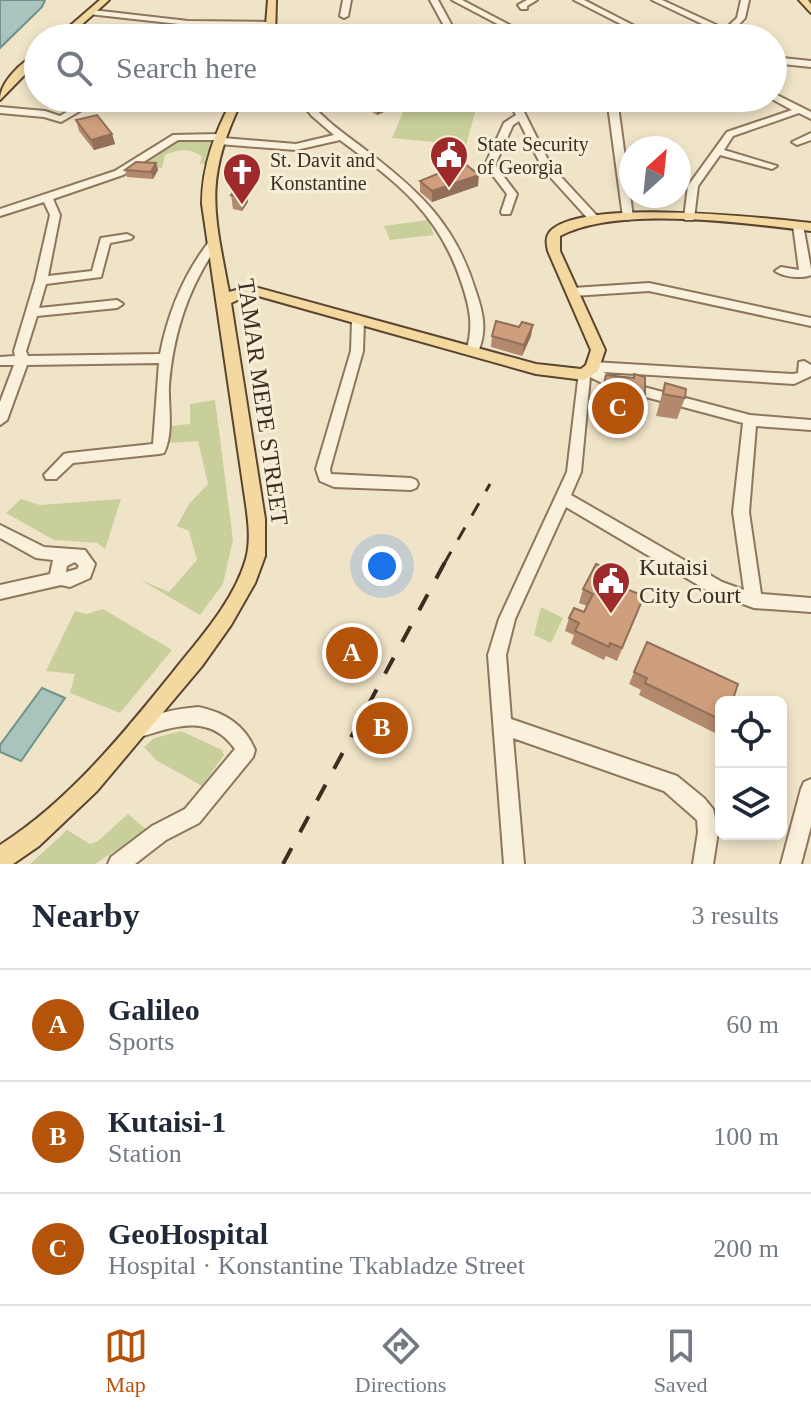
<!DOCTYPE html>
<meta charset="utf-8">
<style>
:root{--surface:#fff;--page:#f2f2f3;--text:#1f2937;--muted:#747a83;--line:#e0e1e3;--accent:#b45309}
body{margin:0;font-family:Georgia,serif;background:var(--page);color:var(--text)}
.controls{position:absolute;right:24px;bottom:24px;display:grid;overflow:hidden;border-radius:12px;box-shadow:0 4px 12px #0003}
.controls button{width:72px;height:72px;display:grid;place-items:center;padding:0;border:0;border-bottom:2px solid var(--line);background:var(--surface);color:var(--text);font:40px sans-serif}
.compass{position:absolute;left:619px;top:136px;width:72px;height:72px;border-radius:50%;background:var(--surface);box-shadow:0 4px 12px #0003;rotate:27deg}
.you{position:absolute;left:382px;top:566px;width:28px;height:28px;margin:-20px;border:6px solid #fff;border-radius:50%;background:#1a73e8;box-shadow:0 0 0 12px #1a73e833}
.badge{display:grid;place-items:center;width:52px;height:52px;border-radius:50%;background:var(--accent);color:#fff;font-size:26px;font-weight:700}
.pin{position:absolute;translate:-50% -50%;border:4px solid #fff;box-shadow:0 2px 8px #0006}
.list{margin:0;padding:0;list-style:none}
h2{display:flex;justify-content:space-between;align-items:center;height:104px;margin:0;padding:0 32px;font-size:34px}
h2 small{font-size:26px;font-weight:400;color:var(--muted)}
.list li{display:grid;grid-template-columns:52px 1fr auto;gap:24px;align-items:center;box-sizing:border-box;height:112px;padding:0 32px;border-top:2px solid var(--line)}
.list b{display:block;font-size:30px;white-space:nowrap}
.list p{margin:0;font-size:26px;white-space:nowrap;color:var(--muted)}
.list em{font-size:26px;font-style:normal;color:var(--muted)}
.icon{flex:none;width:44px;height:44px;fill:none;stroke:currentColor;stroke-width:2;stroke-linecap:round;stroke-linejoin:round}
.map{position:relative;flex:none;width:811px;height:864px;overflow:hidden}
.search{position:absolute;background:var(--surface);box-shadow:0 4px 12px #0003;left:24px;right:24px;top:24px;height:88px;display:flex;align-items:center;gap:20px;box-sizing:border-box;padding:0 28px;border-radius:44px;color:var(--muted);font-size:30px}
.sheet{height:440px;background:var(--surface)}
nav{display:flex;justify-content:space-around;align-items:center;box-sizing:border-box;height:112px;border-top:2px solid var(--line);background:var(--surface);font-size:22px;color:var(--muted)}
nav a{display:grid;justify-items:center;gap:4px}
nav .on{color:var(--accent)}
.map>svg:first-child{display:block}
</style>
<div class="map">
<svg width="811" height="864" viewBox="0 0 811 864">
<rect width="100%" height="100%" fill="#f0e4c8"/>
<path fill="#c9cf9b" d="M409,98H479L466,145L392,138Z
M216,139L208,163L200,164L202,157C190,147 178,150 165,155L162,168L134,167L173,140Z
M428,220L434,235L390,240L384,226Z
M215,400L233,540L223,584L200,615L139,579L169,592L197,560L189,531L177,526L189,504L208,484L198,441L169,443V426L190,424V404Z
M21,499L40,505L121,499L105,549L97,543L54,540L6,513Z
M541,607L563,618L551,643L534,635Z
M103,609L172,650L120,713L70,693L75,674L46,671L75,611L86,614Z
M181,731L222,750L224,755L202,786L156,760L144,747L154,738Z
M128,814L147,830L95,864H30L67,830L90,844L98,841Z"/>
<path fill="#a9c4bc" stroke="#6f938a" stroke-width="2" d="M0,0H45L42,7L0,48Z
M42,688L65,698L21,761L0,752V745Z"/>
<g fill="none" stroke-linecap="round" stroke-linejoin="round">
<g stroke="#8d765c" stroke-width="4">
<path id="minor" d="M343,0H351L348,16L344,18L340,16Z
M430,0H438L451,24L452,38H444L443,24Z
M452,0H462L534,38H524Z
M527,0H537L527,6V9H521L518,5Z
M574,0H584L658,38H648Z
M652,0H662L725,29L737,18L741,0H749L745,18L732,32L743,38L717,36L719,32Z
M92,10L188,21L268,22L272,24L268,26L188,25L89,14L88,12Z
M773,57L811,61V67L773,63Z
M773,93L811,112V119L799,113L733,136L724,150L777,166L772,169L720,155L698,186L694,218L693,220H685L684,218L688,186L727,132L792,110L770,98H773Z
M90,98H102L61,122L44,117L0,113V107L45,111L60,116Z
M182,98H241L242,99L237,102L187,101Z
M297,98H307C323,120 345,134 367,151C419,191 455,224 475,289C483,312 488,331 477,354H467L466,351C474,327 470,308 462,284C439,213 398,183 340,140L296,150L219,144L216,143L215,140H178L123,175L53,199L60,215L48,276L92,271L101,238L127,234L133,237L131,239L110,243L101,277L46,284L39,308L117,300L123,304L117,308L37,316L26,351L28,356L160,354C168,313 183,276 208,243H216L218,245C188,287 173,335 169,385C168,408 174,431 164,453L159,454L73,463L56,479H46L44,475L64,454L69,453L153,444L159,363L27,365L7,420L0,425V402L14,365H0V357L15,356L14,351L35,281L50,215L44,202L0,216V209L115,171L173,135L219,134L222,135L223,138L296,144L334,135L312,116Z
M507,98H517L551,166L599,218V222H591L543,169L519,121L513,125L495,165L517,194L510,214H502L501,212L507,194L485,165L504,123L516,115Z
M607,98H617L633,217L628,220L623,217Z
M715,98H728L718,103L713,100Z
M811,133V140L797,145L792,142Z
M798,222L803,225L811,269V275C802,279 783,277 775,271L781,267L799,270L793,225Z
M649,283L811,318V326L649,291L573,296L567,292L573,288Z
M358,317L364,321L363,351L330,469L331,474L411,478L416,480L418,484L416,488L411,490L334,487L320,481L316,469L351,351L352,321Z
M804,361L811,365V376L794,384L603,372L621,381L750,415L811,420V430L756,426L749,512L761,594L811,598V612L754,608L710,592L566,507L515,619L506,655L511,719L677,776L704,798L713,809L718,832L713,864H693L698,832L697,820L664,791L513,738L524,864H504L488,655L499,619L567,472L579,372L593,362L793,374L798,373L799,362ZM590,377L612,388L743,423L733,512L744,590L722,582L571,495L581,472Z
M0,525L44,547L85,550L95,564L90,578L70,587L61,585L0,599V585L50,574L53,560L36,558L0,538ZM75,562L79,566L77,569L66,572L67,566Z
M198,707C224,712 245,725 255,750L253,757L199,823L166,840L135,864H108L111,857L152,826L185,809L235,749C209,712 173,727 137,738L131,735L128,729L131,723C152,714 175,709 198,707Z
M811,779V826L801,864H781L801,789L804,782Z"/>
</g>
<g stroke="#5b4430" stroke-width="4">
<path id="major" d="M100,0H109L67,38H56Z
M268,0H276L275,38H265Z
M799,0H808L811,4V13Z
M38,53V61L0,100C0,81 22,62 38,53Z
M233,98H243C204,179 213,208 229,292L251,286L536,364L581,369L586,365L591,350L548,251C547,245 545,239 549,233C576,197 766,218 811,223V231C746,223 617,205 560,236V251L605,350L598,371L584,380L536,374L251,294L231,303L265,519V556L255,583L231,625L202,666L97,791L39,846L13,864H0V845C68,802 123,734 173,672C200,638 234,601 246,559C252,538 247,512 244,491L202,204C202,165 215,133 233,98Z"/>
</g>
<use href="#minor" fill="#faf1dc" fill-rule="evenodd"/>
<use href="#major" fill="#f3d9a0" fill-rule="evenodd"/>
<path stroke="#3d2e20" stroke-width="3" stroke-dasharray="14 14" stroke-linecap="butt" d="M444,564L490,484"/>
<path stroke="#3d2e20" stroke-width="4" stroke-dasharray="18 18" stroke-linecap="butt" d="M283,864L445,562"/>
</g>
<path fill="#b2896c" d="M365,98L389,100V110L377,115L366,108Z
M76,120L112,134L115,144L94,150L79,131Z
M156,163L158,170L153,179L127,177L125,170Z
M420,181L478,186L432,202L420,192Z
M246,188L248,202L242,211L233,209L231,195Z
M492,336H531L522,356L491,347Z
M634,374L645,398L639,419L597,414L606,375L633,378Z
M665,383L685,398L677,419L656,416Z
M606,573L624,588L644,596L617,661L606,656L604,660L571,644L574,635L565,631L569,618L584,612L587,606L579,603L583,589Z
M647,642L721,702V728L717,734L639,695L641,690L629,684Z"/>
<path fill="#916f58" d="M389,100V110L377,115V105Z
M112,134L115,144L94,150L91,140Z
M156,163L158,170L153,179L151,172Z
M479,175L478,186L432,202V191Z
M246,188L248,202L242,211L240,197Z
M533,325L531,336L522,356L524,345Z"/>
<path fill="#cf9f7d" stroke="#916f58" stroke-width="2" d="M365,98H386L389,100L377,105Z
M97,115L112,134L91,140L76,120Z
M136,162L156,163L151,172L125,170Z
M464,163L479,175L432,191L420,181Z
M237,187L246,188L240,197L231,195Z
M496,321L519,327L522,322L533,325L524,345L492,336Z
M634,374L645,377V398L602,392L606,375L634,378Z
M665,383L686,389L685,398L663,394Z
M596,564L608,569L606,573L626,584L624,588L644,596L622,648L610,643L609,647L575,631L579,623L569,618L574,608L584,612L593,594L583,589Z
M647,642L738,684L732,702H721V720L645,683L647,678L634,672Z"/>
<defs>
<g id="civic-pin" transform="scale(2)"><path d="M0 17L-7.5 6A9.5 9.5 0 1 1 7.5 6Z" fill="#9e2a2b" stroke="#f7eed8"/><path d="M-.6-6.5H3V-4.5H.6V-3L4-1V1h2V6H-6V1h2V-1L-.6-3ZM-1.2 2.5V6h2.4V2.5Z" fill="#fff"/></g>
<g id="church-pin" transform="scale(2)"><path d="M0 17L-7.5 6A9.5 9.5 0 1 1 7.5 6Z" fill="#9e2a2b" stroke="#f7eed8"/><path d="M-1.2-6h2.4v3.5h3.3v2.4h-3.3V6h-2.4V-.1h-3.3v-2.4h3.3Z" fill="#fff"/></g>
</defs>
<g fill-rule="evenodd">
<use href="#civic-pin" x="449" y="155"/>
<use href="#church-pin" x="242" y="172"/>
<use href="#civic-pin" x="611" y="581"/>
</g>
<g text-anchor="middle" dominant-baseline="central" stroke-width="6" stroke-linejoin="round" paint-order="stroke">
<g font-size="20" fill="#3d2e20" stroke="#f7eed8" text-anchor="start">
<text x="477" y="144">State Security<tspan x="477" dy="23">of Georgia</tspan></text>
<text x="270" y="160">St. Davit and<tspan x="270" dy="23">Konstantine</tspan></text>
</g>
<g font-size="24" fill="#3d2e20" stroke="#f7eed8">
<text transform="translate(263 402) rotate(82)">TAMAR MEPE STREET</text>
</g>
<g font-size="24" fill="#3d2e20" stroke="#f7eed8" text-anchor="start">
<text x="639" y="567">Kutaisi<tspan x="639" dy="28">City Court</tspan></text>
</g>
</g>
</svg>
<div class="controls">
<button><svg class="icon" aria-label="locate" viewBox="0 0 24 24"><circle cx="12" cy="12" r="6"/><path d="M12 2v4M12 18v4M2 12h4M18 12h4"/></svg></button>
<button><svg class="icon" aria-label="layers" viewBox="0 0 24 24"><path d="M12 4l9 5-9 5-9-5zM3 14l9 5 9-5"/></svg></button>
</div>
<svg class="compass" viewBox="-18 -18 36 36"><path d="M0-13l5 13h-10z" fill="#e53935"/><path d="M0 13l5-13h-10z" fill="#747a83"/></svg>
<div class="you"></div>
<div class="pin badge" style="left:352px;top:653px">A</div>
<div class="pin badge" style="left:382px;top:728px">B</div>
<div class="pin badge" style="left:618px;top:408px">C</div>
<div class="search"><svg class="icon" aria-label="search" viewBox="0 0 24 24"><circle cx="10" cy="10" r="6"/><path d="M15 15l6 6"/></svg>Search here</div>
</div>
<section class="sheet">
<h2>Nearby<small>3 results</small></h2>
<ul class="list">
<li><span class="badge">A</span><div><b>Galileo</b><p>Sports</p></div><em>60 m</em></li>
<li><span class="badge">B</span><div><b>Kutaisi-1</b><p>Station</p></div><em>100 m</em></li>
<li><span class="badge">C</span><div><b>GeoHospital</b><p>Hospital · Konstantine Tkabladze Street</p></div><em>200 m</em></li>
</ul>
</section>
<nav>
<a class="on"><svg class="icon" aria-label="map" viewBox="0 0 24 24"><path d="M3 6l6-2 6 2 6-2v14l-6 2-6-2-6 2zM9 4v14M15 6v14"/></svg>Map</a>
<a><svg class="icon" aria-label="directions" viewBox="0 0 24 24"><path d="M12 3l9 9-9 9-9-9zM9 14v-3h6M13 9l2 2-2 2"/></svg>Directions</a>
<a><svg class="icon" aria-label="saved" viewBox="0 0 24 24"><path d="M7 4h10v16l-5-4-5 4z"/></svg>Saved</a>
</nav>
